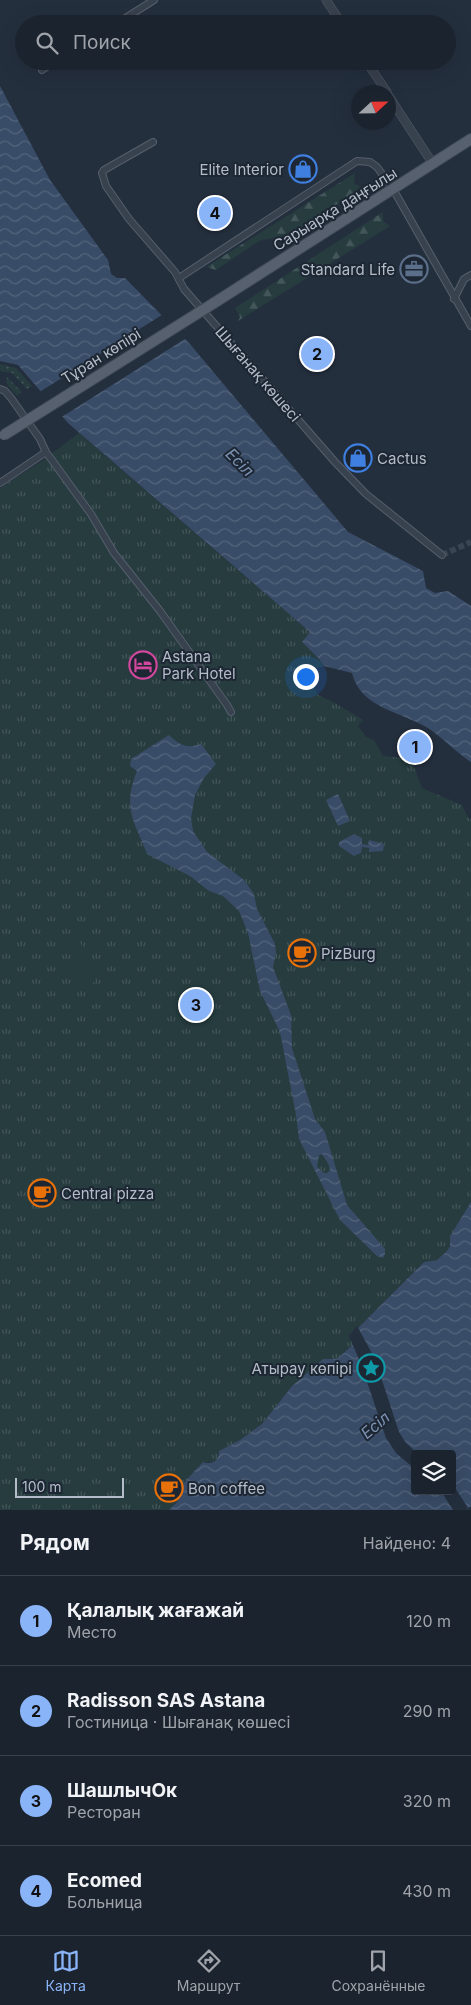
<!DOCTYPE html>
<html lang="ru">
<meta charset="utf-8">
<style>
:root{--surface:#1b232e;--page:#242b36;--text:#f1f3f6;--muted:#a0a4aa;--line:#39404a;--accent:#8ab4f8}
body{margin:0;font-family:Inter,sans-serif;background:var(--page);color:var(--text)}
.controls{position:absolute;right:15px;bottom:15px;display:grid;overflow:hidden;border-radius:5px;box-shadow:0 5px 20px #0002}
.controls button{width:45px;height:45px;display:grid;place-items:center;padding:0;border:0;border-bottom:1px solid var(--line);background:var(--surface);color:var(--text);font:25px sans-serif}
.compass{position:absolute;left:351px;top:85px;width:45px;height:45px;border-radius:50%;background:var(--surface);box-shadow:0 5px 20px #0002;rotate:68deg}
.scale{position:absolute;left:15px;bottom:12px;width:109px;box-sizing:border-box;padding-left:5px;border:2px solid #b4bcc9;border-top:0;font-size:14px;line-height:18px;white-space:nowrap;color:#b4bcc9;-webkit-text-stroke:4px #1d2633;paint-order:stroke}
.you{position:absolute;left:305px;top:676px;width:18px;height:18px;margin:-12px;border:4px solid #fff;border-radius:50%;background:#1a73e8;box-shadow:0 0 0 8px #1a73e833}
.badge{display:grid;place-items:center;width:32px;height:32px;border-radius:50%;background:var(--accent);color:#111;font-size:16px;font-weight:700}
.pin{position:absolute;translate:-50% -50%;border:2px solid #fff;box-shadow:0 1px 5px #0006}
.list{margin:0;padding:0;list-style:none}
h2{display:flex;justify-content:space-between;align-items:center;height:65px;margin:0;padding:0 20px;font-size:21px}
h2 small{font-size:16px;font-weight:400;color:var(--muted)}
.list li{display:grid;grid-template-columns:32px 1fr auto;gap:15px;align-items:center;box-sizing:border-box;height:90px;padding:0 20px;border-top:1px solid var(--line)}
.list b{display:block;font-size:19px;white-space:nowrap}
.list p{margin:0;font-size:16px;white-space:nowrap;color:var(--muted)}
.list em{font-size:16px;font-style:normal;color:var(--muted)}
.icon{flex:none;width:28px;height:28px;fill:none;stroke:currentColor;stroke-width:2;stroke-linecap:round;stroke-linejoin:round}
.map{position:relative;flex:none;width:471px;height:1510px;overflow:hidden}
.search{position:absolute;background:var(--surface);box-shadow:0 5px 20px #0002;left:15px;right:15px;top:15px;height:55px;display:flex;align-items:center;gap:12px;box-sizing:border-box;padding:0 18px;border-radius:28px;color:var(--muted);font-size:19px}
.sheet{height:425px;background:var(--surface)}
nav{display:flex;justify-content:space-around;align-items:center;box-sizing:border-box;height:70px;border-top:1px solid var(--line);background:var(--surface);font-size:14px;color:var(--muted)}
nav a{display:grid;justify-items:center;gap:2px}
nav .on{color:var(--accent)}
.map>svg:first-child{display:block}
</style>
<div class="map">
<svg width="471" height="1510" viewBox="0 0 471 1510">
<defs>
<pattern id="grass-dots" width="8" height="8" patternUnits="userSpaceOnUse" patternTransform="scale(1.25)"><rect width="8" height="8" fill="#263c3f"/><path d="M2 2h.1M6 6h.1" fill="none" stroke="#435659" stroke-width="1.8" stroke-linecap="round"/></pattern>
<pattern id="forest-firs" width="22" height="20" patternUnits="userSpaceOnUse" patternTransform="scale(1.25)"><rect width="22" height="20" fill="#263c3f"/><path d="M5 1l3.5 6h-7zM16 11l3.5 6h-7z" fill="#435659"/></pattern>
<pattern id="park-tufts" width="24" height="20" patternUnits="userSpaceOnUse" patternTransform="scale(1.25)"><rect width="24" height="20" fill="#263c3f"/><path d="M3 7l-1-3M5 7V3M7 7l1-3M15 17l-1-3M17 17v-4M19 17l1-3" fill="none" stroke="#435659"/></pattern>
<pattern id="water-waves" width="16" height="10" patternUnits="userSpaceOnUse" patternTransform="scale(1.25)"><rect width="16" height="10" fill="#394c67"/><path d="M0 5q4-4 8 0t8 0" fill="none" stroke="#53647b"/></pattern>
</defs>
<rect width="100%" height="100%" fill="#242f3e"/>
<path fill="url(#grass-dots)" d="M0,364L16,368L32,386L27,389L12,373L0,371Z
M7,377L22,392L17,396L6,383Z"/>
<path fill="url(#forest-firs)" d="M355,173L354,183L362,188L293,233L259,241L216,270L206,267Z
M383,212V221L390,226L238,321L240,317L235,308Z"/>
<path fill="url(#park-tufts)" d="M79,433L310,632L302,642L319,659L324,666L301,671L310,680L318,695L333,702L360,718L363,720L358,726L366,737L374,740L383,756L411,759L422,788L462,805L469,819L471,818V1202L450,1236V1246L447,1251L437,1260L424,1262L358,1328L356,1342L337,1359H323L292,1386L262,1424L240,1440L219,1451L217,1459L214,1462H203L178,1489V1501L169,1510H0V488L42,461Z"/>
<path fill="#263c3f" d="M77,937L82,946L72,952L66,943Z
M85,957L95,970L92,973L96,981L85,986L72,969Z"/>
<path fill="url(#water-waves)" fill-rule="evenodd" d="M0,86L50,180L108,260L111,274L117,278H125L189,343L348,532L423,571L426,588L435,593L448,591L471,606V762C457,753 445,740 431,730C405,712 361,710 352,673L324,666L319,659L302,642L310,632L68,423L18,365L0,361Z
M169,735C179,745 188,749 201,744L216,764L204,778L195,795L191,818L193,831L207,852L244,880L254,894L257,909L275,944L276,953L273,967L291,1015L292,1048L315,1119L325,1132L347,1205L385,1249V1254L383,1258L377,1256L340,1220L299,1139L296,1115L280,1032L260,991L248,933L239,911L223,896L209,891L190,876L147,854C134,820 122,809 137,771L130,766L131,759ZM322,1154L329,1165L330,1170L327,1173H324L317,1167L319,1155Z
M338,794L350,821L338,826L326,800Z
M354,834L362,838V844L368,845L369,840L384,844L383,851L369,852V848L362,847L361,853L354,856L339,846V842Z
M471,1202V1506L466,1510H169L178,1501V1489L203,1462C212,1465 219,1461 219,1451L240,1440L262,1424L292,1386L323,1359H337L356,1342L358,1328L424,1262L437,1260L447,1251L450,1246V1236ZM415,1454H452V1491H415Z"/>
<path fill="#242f3e" d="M165,313L188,337L60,418L38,393Z
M357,1326L375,1359L399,1432L406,1443L418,1454H415V1469L396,1453L386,1438L361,1364L349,1336Z
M452,1483L468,1508L466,1510H453L441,1491H452Z"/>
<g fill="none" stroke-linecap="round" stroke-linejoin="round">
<path stroke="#3a4453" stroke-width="6" stroke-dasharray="6 3" stroke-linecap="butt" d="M442,555L471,542"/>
<g stroke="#565f6c" stroke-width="8">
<path id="minor" d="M116,24L154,0
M42,70L56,61
M153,142L104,170L102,173L106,186L129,219L175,272L184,289L335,462L366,494L442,555
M179,278L357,161L370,162L377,167L393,189L471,326
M454,299L464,279L471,275
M0,389L5,391L11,398L40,439L46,452L91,514L114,553L160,611L227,705L231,712
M0,483L46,452"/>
</g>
<g stroke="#565f6c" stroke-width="9">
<path id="tertiary" d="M326,0L342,24
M366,61L387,92
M388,95L433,164"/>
</g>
<g stroke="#414a57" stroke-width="12">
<path id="primary" d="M214,303L471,139"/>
</g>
<use href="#minor" stroke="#38414e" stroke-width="6"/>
<use href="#tertiary" stroke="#38414e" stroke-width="8"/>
<use href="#primary" stroke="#56606e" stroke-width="10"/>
<g stroke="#414a57" stroke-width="12" stroke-linecap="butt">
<path id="primary-bridge" d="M4,435L214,303"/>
</g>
<use href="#primary-bridge" stroke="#56606e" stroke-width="10"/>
</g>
<defs>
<g id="shop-ring" transform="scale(1.4375)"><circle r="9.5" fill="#1d2633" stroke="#3f7fe0" stroke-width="1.5"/><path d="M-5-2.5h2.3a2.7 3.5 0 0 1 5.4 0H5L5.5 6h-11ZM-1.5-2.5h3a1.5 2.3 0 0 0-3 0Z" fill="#3f7fe0"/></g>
<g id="office-ring" transform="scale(1.4375)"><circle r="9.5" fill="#1d2633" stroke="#5c6f8a" stroke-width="1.5"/><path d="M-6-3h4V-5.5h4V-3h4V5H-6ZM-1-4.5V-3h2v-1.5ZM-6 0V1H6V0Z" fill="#5c6f8a"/></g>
<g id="hotel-ring" transform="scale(1.4375)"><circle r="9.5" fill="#1d2633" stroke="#d1479c" stroke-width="1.5"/><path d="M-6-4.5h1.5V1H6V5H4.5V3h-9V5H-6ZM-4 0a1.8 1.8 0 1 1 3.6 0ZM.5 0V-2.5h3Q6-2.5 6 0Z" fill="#d1479c"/></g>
<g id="cafe-ring" transform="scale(1.4375)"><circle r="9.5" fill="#1d2633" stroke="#e8710a" stroke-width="1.5"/><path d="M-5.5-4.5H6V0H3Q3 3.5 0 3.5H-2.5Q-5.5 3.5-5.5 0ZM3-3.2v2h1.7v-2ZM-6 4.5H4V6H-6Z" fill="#e8710a"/></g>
<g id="sight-ring" transform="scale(1.4375)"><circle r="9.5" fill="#1d2633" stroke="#0f9aa8" stroke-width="1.5"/><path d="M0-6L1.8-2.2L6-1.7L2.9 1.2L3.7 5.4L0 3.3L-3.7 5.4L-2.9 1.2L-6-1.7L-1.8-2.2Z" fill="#0f9aa8"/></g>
</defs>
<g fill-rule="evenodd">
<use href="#shop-ring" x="303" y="169"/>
<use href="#office-ring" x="414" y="269"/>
<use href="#shop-ring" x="358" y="458"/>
<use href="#hotel-ring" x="143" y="665"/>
<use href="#cafe-ring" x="302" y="953"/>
<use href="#cafe-ring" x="42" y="1193"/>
<use href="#sight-ring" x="371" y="1368"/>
<use href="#cafe-ring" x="169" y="1488"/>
</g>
<g text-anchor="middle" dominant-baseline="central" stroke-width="4" stroke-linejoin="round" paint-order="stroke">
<g font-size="15" fill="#b4bcc9" stroke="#1d2633" text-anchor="start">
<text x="284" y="169" text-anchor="end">Elite Interior</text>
<text x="395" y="269" text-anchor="end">Standard Life</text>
<text x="377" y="458">Cactus</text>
<text x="162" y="656">Astana<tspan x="162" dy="17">Park Hotel</tspan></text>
<text x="321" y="953">PizBurg</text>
<text x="61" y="1193">Central pizza</text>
<text x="352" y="1368" text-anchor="end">Атырау көпірі</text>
<text x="188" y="1488">Bon coffee</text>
</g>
<g font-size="15" fill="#b4bcc9" stroke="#1d2633">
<text transform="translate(335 209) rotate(-32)">Сарыарқа даңғылы</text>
<text transform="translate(101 356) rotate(-32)">Тұран көпірі</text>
<text transform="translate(258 374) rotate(49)">Шығанақ көшесі</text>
</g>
<g font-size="16" font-style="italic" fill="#7c92b1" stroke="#1d2633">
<text transform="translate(240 462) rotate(45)">Есіл</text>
<text transform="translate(375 1425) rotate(-40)">Есіл</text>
</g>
</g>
</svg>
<div class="controls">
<button><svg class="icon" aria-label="layers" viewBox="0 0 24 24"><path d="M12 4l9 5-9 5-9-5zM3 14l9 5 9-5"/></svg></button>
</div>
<svg class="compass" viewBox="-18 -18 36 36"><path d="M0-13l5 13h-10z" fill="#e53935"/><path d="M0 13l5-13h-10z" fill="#a0a4aa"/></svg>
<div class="scale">100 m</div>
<div class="you"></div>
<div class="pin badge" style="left:415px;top:747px">1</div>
<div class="pin badge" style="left:317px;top:354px">2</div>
<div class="pin badge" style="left:196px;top:1005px">3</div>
<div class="pin badge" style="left:215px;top:213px">4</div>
<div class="search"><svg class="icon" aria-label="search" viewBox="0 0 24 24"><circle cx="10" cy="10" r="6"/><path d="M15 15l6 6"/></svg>Поиск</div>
</div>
<section class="sheet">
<h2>Рядом<small>Найдено: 4</small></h2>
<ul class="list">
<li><span class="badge">1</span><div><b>Қалалық жағажай</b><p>Место</p></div><em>120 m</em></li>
<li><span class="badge">2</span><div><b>Radisson SAS Astana</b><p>Гостиница · Шығанақ көшесі</p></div><em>290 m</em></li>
<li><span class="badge">3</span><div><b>ШашлычОк</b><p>Ресторан</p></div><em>320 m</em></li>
<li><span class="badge">4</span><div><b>Ecomed</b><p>Больница</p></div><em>430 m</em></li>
</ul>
</section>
<nav>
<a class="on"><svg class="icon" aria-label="map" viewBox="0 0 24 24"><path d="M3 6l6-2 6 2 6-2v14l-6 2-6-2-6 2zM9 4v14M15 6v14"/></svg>Карта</a>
<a><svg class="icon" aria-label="directions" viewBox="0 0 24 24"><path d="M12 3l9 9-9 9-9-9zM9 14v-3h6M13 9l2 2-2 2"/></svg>Маршрут</a>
<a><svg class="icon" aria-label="saved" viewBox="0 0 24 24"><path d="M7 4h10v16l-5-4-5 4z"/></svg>Сохранённые</a>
</nav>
